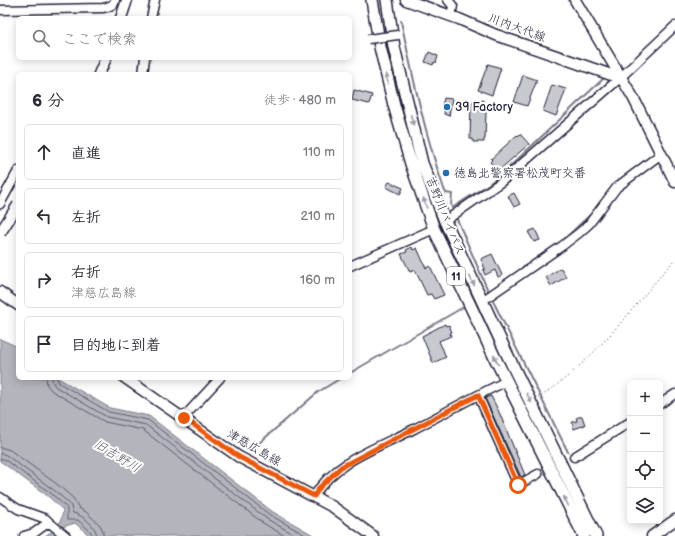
<!DOCTYPE html>
<html lang="ja">
<meta charset="utf-8">
<style>
:root{--surface:#fff;--page:#f2f2f3;--text:#2b2b33;--muted:#7c7c81;--line:#e1e1e2}
body{margin:0;font-family:"Balsamiq Sans","Klee One",sans-serif;background:var(--page);color:var(--text)}
.controls{position:absolute;right:12px;bottom:12px;display:grid;overflow:hidden;border-radius:6px;box-shadow:0 2px 10px #0003}
.controls button{width:36px;height:36px;display:grid;place-items:center;padding:0;border:0;border-bottom:1px solid var(--line);background:var(--surface);color:var(--text);font:20px sans-serif}
.stop{position:absolute;width:12px;height:12px;margin:-9px;border:3px solid #ea580c;border-radius:50%;background:#fff}
.stop.end{background:#ea580c;border-color:#fff;box-shadow:0 1px 4px #0008}
.list{margin:0;padding:0;list-style:none}
h2{display:flex;justify-content:space-between;align-items:center;height:52px;margin:0;padding:0 16px;font-size:17px}
h2 small{font-size:13px;font-weight:400;color:var(--muted)}
.list li{display:grid;grid-template-columns:26px 1fr auto;gap:12px;align-items:center;box-sizing:border-box;height:56px;margin:0 8px 8px;padding:0 8px;border:1px solid var(--line);border-radius:6px}
.list b{display:block;font-size:15px;white-space:nowrap}
.list p{margin:0;font-size:13px;white-space:nowrap;color:var(--muted)}
.list em{font-size:13px;font-style:normal;color:var(--muted)}
.icon{flex:none;width:22px;height:22px;fill:none;stroke:currentColor;stroke-width:2;stroke-linecap:round;stroke-linejoin:round}
.map{position:relative;flex:none;width:675px;height:536px;overflow:hidden}
.search{position:absolute;background:var(--surface);box-shadow:0 2px 10px #0003;left:16px;top:16px;width:336px;height:44px;display:flex;align-items:center;gap:10px;box-sizing:border-box;padding:0 14px;border-radius:6px;color:var(--muted);font-size:15px}
.panel{position:absolute;background:var(--surface);box-shadow:0 2px 10px #0003;left:16px;top:72px;width:336px;height:308px;border-radius:6px}
.map>svg:first-child{display:block}
</style>
<div class="map">
<svg width="675" height="536" viewBox="0 0 675 536">
<rect width="100%" height="100%" fill="#fff"/>
<filter id="ink" filterUnits="userSpaceOnUse"><feTurbulence type="fractalNoise" baseFrequency=".025" numOctaves="2"/><feDisplacementMap in="SourceGraphic" scale="8" xChannelSelector="R" yChannelSelector="G"/><feConvolveMatrix kernelMatrix="1 2 1 2 8 2 1 2 1" color-interpolation-filters="sRGB"/></filter>
<g filter="url(#ink)">
<path fill="#b4b4bc" stroke="#7a7a88" d="M0,339L18,347V378H58L110,408L149,416L273,512L315,536H101L99,535L90,536L75,523L62,527L54,536H45C57,528 61,525 63,510L49,497L0,461Z"/>
<g fill="none" stroke-linecap="round" stroke-linejoin="round">
<path stroke="#5c5c6f" stroke-width="1" d="M46,378L47,385L52,391L105,422L143,430L263,523L285,536
M52,378L53,383L56,387L107,417L146,425L267,519L297,536
M57,378L59,383L109,412L148,420L270,515L307,536
M0,447L10,450L58,485L73,498L79,508L86,512L100,525L103,531V536
M0,453L6,455L55,491L70,504L73,513C83,515 96,526 97,536
M0,459H4L52,494L67,508V520H78L91,532L92,536"/>
<path stroke="#7a7a88" stroke-width="2" d="M423,0L446,8
M401,21C413,78 425,134 444,189L446,193L452,194L451,205L453,209
M454,212L452,208L489,184L506,170L603,79
M456,217L489,293
M560,243L592,213
M491,297L568,452
M350,373L467,305
M251,450L318,392L341,378"/>
</g>
<path fill="#c8c8cf" stroke="#22223b" d="M429,52L438,56L436,63L434,62L433,65L425,62Z
M488,64L501,68L492,95L478,90Z
M523,75L537,80L527,106L514,102Z
M552,85L566,89L556,116L543,111Z
M354,90L372,95L369,104L352,100Z
M444,98L452,99L449,116L444,114L445,107L442,106Z
M483,100L484,104H486V112L485,139H484V142H473V139H470L471,103H473V101Z
M520,134L529,144L498,171L490,162L492,160L491,159L517,135L518,136Z
M389,182L403,188L400,194L386,187Z
M514,193L520,204L514,207L508,196Z
M535,229L540,240L534,242L528,232Z
M412,247L413,250L417,248L426,268L430,266L444,295L434,299L431,294L427,295L415,270L410,272L401,254L407,252L406,250Z
M492,254L502,275L498,277L495,270L485,275L483,270L485,269L481,259Z
M561,268L566,277L551,286L546,277Z
M445,324L446,326L449,325L452,332L450,333L451,336L439,341L446,357L433,363L422,336Z
M491,396L499,412L525,475L521,477L485,398Z
M582,416L585,425L574,429L572,422L577,421L576,418Z"/>
<g fill="none" stroke-linecap="round" stroke-linejoin="round">
<path stroke="#d3d3d8" stroke-width="8" stroke-dasharray="8 4" stroke-linecap="butt" d="M538,474L574,457"/>
<g stroke="#22223b" stroke-width="11">
<path id="minor" d="M448,0L453,6L451,16
M0,10L103,8C108,7 114,6 115,0
M151,18L155,0
M143,74L145,58
M0,204L18,171
M445,221L501,182L620,78L675,26
M350,266L434,229
M482,301L562,246L579,233L589,224L617,187L661,154
M478,395L518,485L538,474
M660,404L675,394
M183,418L220,378
M574,457L630,422
M314,496C335,461 377,448 412,430C443,414 474,396 507,381
M0,497L18,509L46,519C49,523 61,532 66,536
M24,536L34,533L49,522"/>
</g>
<g stroke="#22223b" stroke-width="13">
<path id="major" d="M406,0L459,19L496,35L620,78
M575,0L634,99L675,182
M121,18L127,0
M99,74L106,58
M0,292L18,305
M125,378L239,457L333,507L373,536
M652,536L675,520"/>
</g>
<g stroke="#22223b" stroke-width="14">
<path id="highway" d="M372,0L380,47L394,105L411,164L434,229L495,358L584,536
M387,0L394,47L422,163L445,221L506,352L596,536"/>
</g>
<path stroke="#22223b" stroke-width="1" stroke-dasharray="1 3" stroke-linecap="butt" d="M538,398C592,364 634,306 675,259"/>
<use href="#minor" stroke="#fff" stroke-width="8"/>
<use href="#major" stroke="#fff" stroke-width="10"/>
<use href="#highway" stroke="#fff" stroke-width="11"/>
<g stroke="#22223b" stroke-width="11" stroke-linecap="butt">
<path id="minor-bridge" d="M368,39L398,35"/>
</g>
<g stroke="#22223b" stroke-width="13" stroke-linecap="butt">
<path id="major-bridge" d="M0,233L18,205"/>
</g>
<use href="#minor-bridge" stroke="#fff" stroke-width="8"/>
<use href="#major-bridge" stroke="#fff" stroke-width="10"/>
</g>
<defs><path id="oneway-solid" d="M-6-.8H1V-3.2L6.5 0L1 3.2V.8H-6Z"/></defs>
<g fill="#9c9ca7">
<use href="#oneway-solid" transform="translate(387 79) rotate(-103)"/>
<use href="#oneway-solid" transform="translate(412 120) rotate(76)"/>
<use href="#oneway-solid" transform="translate(425 203) rotate(-109)"/>
<use href="#oneway-solid" transform="translate(472 281) rotate(64)"/>
<use href="#oneway-solid" transform="translate(496 360) rotate(-116)"/>
<use href="#oneway-solid" transform="translate(529 398) rotate(64)"/>
<use href="#oneway-solid" transform="translate(566 501) rotate(-116)"/>
</g>
</g>
<g fill="none" stroke-linecap="round" stroke-linejoin="round" filter="url(#ink)">
<path stroke="#ea580c" stroke-width="5" d="M184,418L239,457L314,496L320,487L341,467L478,395L518,485"/>
</g>
<g fill="#1f6fb2" stroke="#fff" stroke-width="1.5">
<circle cx="447" cy="107" r="4"/>
<circle cx="446" cy="173" r="4"/>
</g>
<g text-anchor="middle" dominant-baseline="central" stroke-width="4" stroke-linejoin="round" paint-order="stroke">
<rect fill="#fff" stroke="#646476" stroke-width="1" x="447" y="267" width="18" height="18" rx="3"/>
<g font-size="11" font-weight="bold" fill="#22223b">
<text x="456" y="276">11</text>
</g>
<g font-size="12" fill="#22223b" stroke="#fff">
<text transform="translate(517 28) rotate(20)">川内大代線</text>
<text transform="translate(445 216) rotate(68)">吉野川バイパス</text>
<text transform="translate(254 448) rotate(30)">津慈広島線</text>
</g>
<g font-size="12" fill="#22223b" stroke="#fff" text-anchor="start">
<text x="455" y="107">39 Factory</text>
<text x="454" y="173">徳島北警察署松茂町交番</text>
</g>
<g font-size="13" font-style="italic" fill="#5c5c6f" stroke="#fff">
<text transform="translate(117 456) rotate(31)">旧吉野川</text>
</g>
</g>
</svg>
<div class="controls">
<button>+</button>
<button>−</button>
<button><svg class="icon" aria-label="locate" viewBox="0 0 24 24"><circle cx="12" cy="12" r="6"/><path d="M12 2v4M12 18v4M2 12h4M18 12h4"/></svg></button>
<button><svg class="icon" aria-label="layers" viewBox="0 0 24 24"><path d="M12 4l9 5-9 5-9-5zM3 14l9 5 9-5"/></svg></button>
</div>
<div class="stop" style="left:518px;top:485px"></div>
<div class="stop end" style="left:184px;top:418px"></div>
<div class="search"><svg class="icon" aria-label="search" viewBox="0 0 24 24"><circle cx="10" cy="10" r="6"/><path d="M15 15l6 6"/></svg>ここで検索</div>
<section class="panel">
<h2>6 分<small>徒歩 · 480 m</small></h2>
<ul class="list">
<li><svg class="icon" aria-label="ahead" viewBox="0 0 24 24"><path d="M12 20V5M6 11l6-6 6 6"/></svg><div><b>直進</b></div><em>110 m</em></li>
<li><svg class="icon" aria-label="left" viewBox="0 0 24 24"><path d="M17 20v-9H6M10 6l-5 5 5 5"/></svg><div><b>左折</b></div><em>210 m</em></li>
<li><svg class="icon" aria-label="right" viewBox="0 0 24 24"><path d="M7 20v-9h11M14 6l5 5-5 5"/></svg><div><b>右折</b><p>津慈広島線</p></div><em>160 m</em></li>
<li><svg class="icon" aria-label="arrive" viewBox="0 0 24 24"><path d="M6 21V4h12l-3 4 3 4H6"/></svg><div><b>目的地に到着</b></div></li>
</ul>
</section>
</div>
